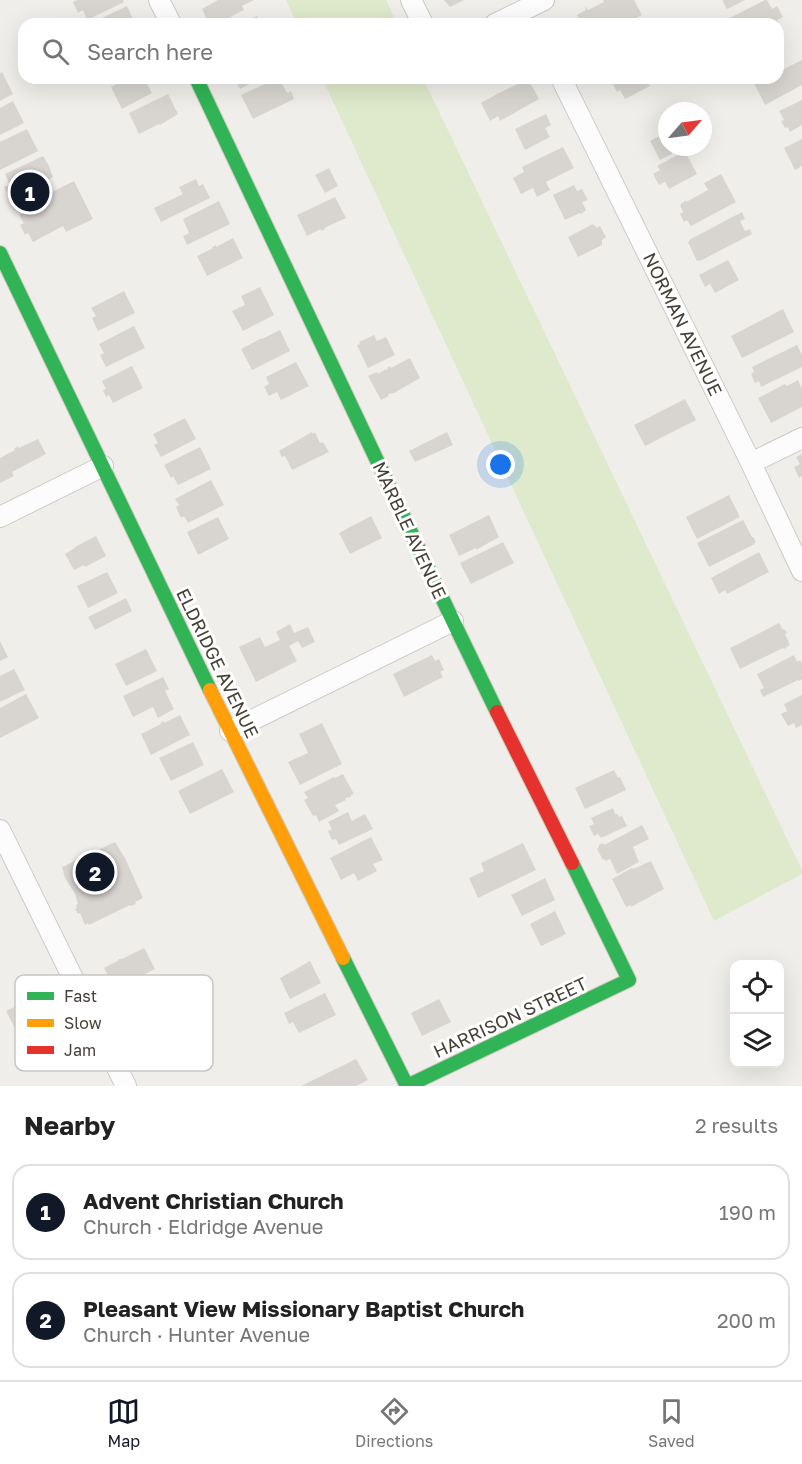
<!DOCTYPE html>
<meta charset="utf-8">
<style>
:root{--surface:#fff;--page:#f2f2f2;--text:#222;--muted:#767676;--line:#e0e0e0;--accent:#111827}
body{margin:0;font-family:"Golos Text",sans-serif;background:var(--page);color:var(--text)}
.controls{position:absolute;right:18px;bottom:18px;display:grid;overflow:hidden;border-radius:12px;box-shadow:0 6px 24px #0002}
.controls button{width:54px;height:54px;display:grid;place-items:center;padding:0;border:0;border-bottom:2px solid var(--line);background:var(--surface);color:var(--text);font:30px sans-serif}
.compass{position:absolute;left:658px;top:102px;width:54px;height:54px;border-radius:50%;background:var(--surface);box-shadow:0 6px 24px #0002;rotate:62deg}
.you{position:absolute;left:501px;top:465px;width:21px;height:21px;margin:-15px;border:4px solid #fff;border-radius:50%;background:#1a73e8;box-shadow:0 0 0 9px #1a73e833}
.badge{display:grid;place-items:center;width:39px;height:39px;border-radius:50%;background:var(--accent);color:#fff;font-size:20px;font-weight:700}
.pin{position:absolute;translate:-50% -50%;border:3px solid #fff;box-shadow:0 2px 6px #0006}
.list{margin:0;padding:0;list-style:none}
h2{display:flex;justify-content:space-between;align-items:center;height:78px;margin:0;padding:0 24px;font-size:26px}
h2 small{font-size:20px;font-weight:400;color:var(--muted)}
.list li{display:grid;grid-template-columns:39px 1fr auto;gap:18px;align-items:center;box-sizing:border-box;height:96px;margin:0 12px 12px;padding:0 12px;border:2px solid var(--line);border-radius:18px}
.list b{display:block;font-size:22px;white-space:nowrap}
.list p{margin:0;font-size:20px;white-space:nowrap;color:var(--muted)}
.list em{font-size:20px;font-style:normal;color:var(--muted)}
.icon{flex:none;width:33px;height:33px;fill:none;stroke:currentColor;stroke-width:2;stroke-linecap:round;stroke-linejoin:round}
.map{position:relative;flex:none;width:802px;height:1086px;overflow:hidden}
.search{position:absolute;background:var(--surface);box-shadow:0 6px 24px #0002;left:18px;right:18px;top:18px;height:66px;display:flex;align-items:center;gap:15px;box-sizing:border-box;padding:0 21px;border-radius:18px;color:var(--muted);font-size:22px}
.sheet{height:294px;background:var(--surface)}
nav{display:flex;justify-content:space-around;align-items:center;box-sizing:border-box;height:84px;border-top:2px solid var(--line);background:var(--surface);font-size:16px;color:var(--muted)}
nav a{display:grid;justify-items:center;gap:3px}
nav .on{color:var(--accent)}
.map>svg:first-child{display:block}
</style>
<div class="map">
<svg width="802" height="1086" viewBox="0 0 802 1086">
<rect width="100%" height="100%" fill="#f0eeea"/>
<path fill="#deeacb" d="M286,0H386L397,24H297Z
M322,78H423L802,870V874L714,921Z"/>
<path fill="#d8d5d1" d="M77,0H123L124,2L87,20L83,10L78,13L73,2Z
M218,0H254L242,6L244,10L230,17L231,19L221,24H209L202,9Z
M444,0H464L450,7Z
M603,0H634L642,15L625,24H582L577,15L586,10L585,6L588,10L604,2Z
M722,0H745L727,9Z
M765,0H767L772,9L777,6L783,17L777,20L781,29L778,31V24H728L726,20Z
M127,6L135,24H102L100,19Z
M257,16L261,24H232L241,20L242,23Z
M802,60V85L765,105L754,83L764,78H778V72Z
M2,72L13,94L0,101V73Z
M128,78H144L152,93L122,109L111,87Z
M234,78H262L240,89Z
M278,78H279L287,93L291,91L294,99L253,119L241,95Z
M617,78H646L650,86L625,99L620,90L617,92L611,81Z
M528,79L539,99L500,121L498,116L490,121L481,103L499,93Z
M168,94L178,114L160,125L159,124L139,134L129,113Z
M802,100V125L790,132L788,127L785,128L781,121L784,120L779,111Z
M13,101L24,123L0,135V108Z
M546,114L551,125L545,128L550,137L525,150L515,129Z
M27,129L38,151L0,170V142Z
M667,132V147H685L660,160L650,141Z
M802,139V166L795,170L784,148Z
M563,147L574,168L546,182L550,190L537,197L533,188L521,194L513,178L524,172L522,167Z
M685,151L697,174L669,189L665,182L659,185L653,174L660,170L657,166Z
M43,156L49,166L53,177L10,199L4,187L10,185L5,174Z
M329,168L338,186L325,193L315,175Z
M721,174L736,202L691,226L687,220L684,222L680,214L683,212L680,205L686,200V202L708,190L704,183Z
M196,179L199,186L203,184L210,198L161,222L154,208L183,194L179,187Z
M74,181L93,219L66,232L63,226L33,242L28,233L25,235L20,225L24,223L19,215L50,200L48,194Z
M574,185L577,191L582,189L588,200L582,202L586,210L581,214L580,213L565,220L553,195Z
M335,197L346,218L324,228L325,229L322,231L321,229L307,236L297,215Z
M219,201L230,224L187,245L183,236L189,233L183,219Z
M742,212L745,219L740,221L745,231L750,229L752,234L700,261V260L697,261L688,242L690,241L689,240Z
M593,224L594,226L595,225L596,228L600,226L606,237L602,240V245L578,257L568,237Z
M233,238L243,258L207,276L197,256L213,248L212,247L216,245V247Z
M728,260L739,280L715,293L710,284L705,287L699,275Z
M260,287L274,315L243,331L232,311L245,305L241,296Z
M124,291L135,313L98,331L92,318L96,316L91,308Z
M783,309L794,332L742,358L731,336Z
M134,326L145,348L106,367L100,355L104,353L99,344Z
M280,330L290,351L252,370L241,349L262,338V339Z
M374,335L377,341L386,337L395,355L368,368L357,345L360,344L359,342Z
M797,345L802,355V367L761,387L759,381L755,383L751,374L754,372L752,367Z
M410,358L420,378L394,393L388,394L389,396L381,400L368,376L377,372L378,374L386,369V370L388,369L387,368L390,366L391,368Z
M296,362L309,386L281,400L277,392L269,396L264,387L269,384L266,377Z
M132,366L143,388L113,403L109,395L106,397L103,390L106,389L102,381Z
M798,380L802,389V407L771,423L758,398L785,384L787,386Z
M685,399L696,420L645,446L634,425Z
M185,418L196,439L161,457L154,445L158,443L153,434Z
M312,432L313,434L315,432L320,443L323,442L329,452L292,470L285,456L282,457L279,451Z
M447,432L453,445L415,462L409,451Z
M38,439L46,454L12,472L14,476L0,483V458L15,450L14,449L18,446L19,448Z
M200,447L211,469L178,485L173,476L171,478L164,465Z
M802,454V476L799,478L794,467L800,464L796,457Z
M211,480L224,505L188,523L184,516L181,518L176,507L179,505L175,499Z
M729,495L740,517L697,539L686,517Z
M489,515L499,537L476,550V548L459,556L449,535Z
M371,516L382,538L350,554L339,533Z
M218,517L229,539L198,555L187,532Z
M743,520L752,537H753L756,542L754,543L755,544L709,567L697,543Z
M96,536L106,556L85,567L84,565L74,570L65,554L75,548V547Z
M503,542L514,563L471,584L460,563Z
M759,552L769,572L727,594L725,590L719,594L711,578Z
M107,572L118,593L88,608L77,586Z
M126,598L132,611L95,630L88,617Z
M779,623L783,630L784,629L787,633L785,634L790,645L784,649L783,648L740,669L730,648Z
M290,624L294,633L308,627L315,642L302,648L298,641L289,646L297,661L256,682L239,647L260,637L265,647L280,640L276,632Z
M0,641L8,657L0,661Z
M146,649L157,671L126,686L115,664Z
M432,655L435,661L439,659L444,670L440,672L443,677L404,697L393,674Z
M794,655L797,662L800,660L802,663V679L799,681L798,680L763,697L760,690L764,688L757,674Z
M14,669L25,690L0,702V676Z
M163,677L169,689L165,691L174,709L158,718L153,707L133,717L123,696Z
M26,694L39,718L0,738V708Z
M802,695V725L796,728L794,723L788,726L781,714L787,711L784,704Z
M180,715L190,735L151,755L141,734L161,724L160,723L164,721V723Z
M322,723L342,764L300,785L288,762L308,753L299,734Z
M193,742L204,765L171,781L159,758Z
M222,769L234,792L190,814L178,791Z
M614,770L618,778L620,777L626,790L585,809L575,788Z
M343,774L354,794L351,795V797L345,798L346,800L335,805L339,811L319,822L316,815L313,816L304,800L308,798L304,792L334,777L335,778Z
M613,808L615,814H617L619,817L622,816L627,826L601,838L598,834L594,836L589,826L594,824L591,818Z
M348,812L352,821L365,814L373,829L339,845L336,839L332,840L328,831L332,829L328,822Z
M642,825L649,839L633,847L639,862L617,874L610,859L605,861V859L603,860L597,849L599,847V845L603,843L604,845Z
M371,837L383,860L373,864L377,871L358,881L354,873L341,880L330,858Z
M115,842L125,858L143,898L135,902L136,904L131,906L130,905L89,925L88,923L85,925L80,913L78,914L75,909L77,908L76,905L78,904L75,894L65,878L62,867Z
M523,843L536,870L478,898L469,878L484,871L481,863Z
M651,861L664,889L631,907V905L626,907L612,879L632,868L633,869Z
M545,878L555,900L522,916L511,895Z
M555,911L566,934L541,946L530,924Z
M144,948L155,969L133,980L134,982L131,984L130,981L115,988L104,968L119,960L118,959H122Z
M310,961L321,983L290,999L280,978Z
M325,993L336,1015L299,1033L293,1022L289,1024L284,1013Z
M36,996L46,1017L42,1019L48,1031L23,1044L6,1011Z
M439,999L451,1022L422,1036L411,1013Z
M356,1059L368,1080L356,1086H301Z"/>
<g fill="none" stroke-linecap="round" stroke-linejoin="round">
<g stroke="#cccac6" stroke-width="22">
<path id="street" d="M159,0L171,24
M411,0L423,24
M495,24L544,0
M561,78L751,463L802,571
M751,463L802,438
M0,517L103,466
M230,731L453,621
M0,830L126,1086"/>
</g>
<g stroke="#cfcbc1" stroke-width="16">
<path id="fast" d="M196,78L453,621L497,712
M0,253L210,690
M343,958L407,1086
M407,1086L629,980L572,863"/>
</g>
<g stroke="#cfcbc1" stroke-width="16">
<path id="slow" d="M210,690L343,958"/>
</g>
<g stroke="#cfcbc1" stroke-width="16">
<path id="jam" d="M497,712L572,863"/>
</g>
<use href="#street" stroke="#fdfcfc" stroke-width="20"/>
<use href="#fast" stroke="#30b455" stroke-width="14"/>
<use href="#slow" stroke="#ff9f0a" stroke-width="14"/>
<use href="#jam" stroke="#e5322d" stroke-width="14"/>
</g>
<g text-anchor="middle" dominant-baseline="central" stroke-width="6" stroke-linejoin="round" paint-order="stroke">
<g font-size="18" fill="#463f36" stroke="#fff">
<text transform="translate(683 324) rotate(64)">NORMAN AVENUE</text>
<text transform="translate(410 530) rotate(65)">MARBLE AVENUE</text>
<text transform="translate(218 663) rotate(64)">ELDRIDGE AVENUE</text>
<text transform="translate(510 1017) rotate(-25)">HARRISON STREET</text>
</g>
</g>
<rect x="15" y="975" width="198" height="96" rx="9" fill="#fff" stroke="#c8c5c3" stroke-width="1.5"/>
<rect x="27" y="992" width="27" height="8" fill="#30b455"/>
<rect x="27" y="1019" width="27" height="8" fill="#ff9f0a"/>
<rect x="27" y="1046" width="27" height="8" fill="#e5322d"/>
<g font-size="16" fill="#463f36">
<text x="64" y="1002">Fast</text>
<text x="64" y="1029">Slow</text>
<text x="64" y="1056">Jam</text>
</g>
</svg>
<div class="controls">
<button><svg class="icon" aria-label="locate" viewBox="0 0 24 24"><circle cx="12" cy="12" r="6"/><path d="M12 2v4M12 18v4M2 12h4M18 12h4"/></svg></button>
<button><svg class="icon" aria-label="layers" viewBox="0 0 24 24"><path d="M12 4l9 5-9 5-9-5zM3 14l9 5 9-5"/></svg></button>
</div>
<svg class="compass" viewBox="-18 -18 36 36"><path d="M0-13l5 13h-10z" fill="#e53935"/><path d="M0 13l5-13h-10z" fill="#767676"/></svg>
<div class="you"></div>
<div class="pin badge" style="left:30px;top:192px">1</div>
<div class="pin badge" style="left:95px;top:872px">2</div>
<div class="search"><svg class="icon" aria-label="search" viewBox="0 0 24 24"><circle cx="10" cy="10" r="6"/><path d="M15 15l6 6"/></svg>Search here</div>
</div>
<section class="sheet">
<h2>Nearby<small>2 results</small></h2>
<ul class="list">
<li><span class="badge">1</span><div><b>Advent Christian Church</b><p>Church · Eldridge Avenue</p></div><em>190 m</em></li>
<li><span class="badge">2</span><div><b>Pleasant View Missionary Baptist Church</b><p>Church · Hunter Avenue</p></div><em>200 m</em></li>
</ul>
</section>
<nav>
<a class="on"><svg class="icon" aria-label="map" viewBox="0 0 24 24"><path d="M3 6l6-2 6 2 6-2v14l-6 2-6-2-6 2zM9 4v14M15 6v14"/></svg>Map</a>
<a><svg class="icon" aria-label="directions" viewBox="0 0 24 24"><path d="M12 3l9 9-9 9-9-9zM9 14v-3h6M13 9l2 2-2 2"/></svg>Directions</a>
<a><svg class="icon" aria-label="saved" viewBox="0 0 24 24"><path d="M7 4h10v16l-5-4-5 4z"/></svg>Saved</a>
</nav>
